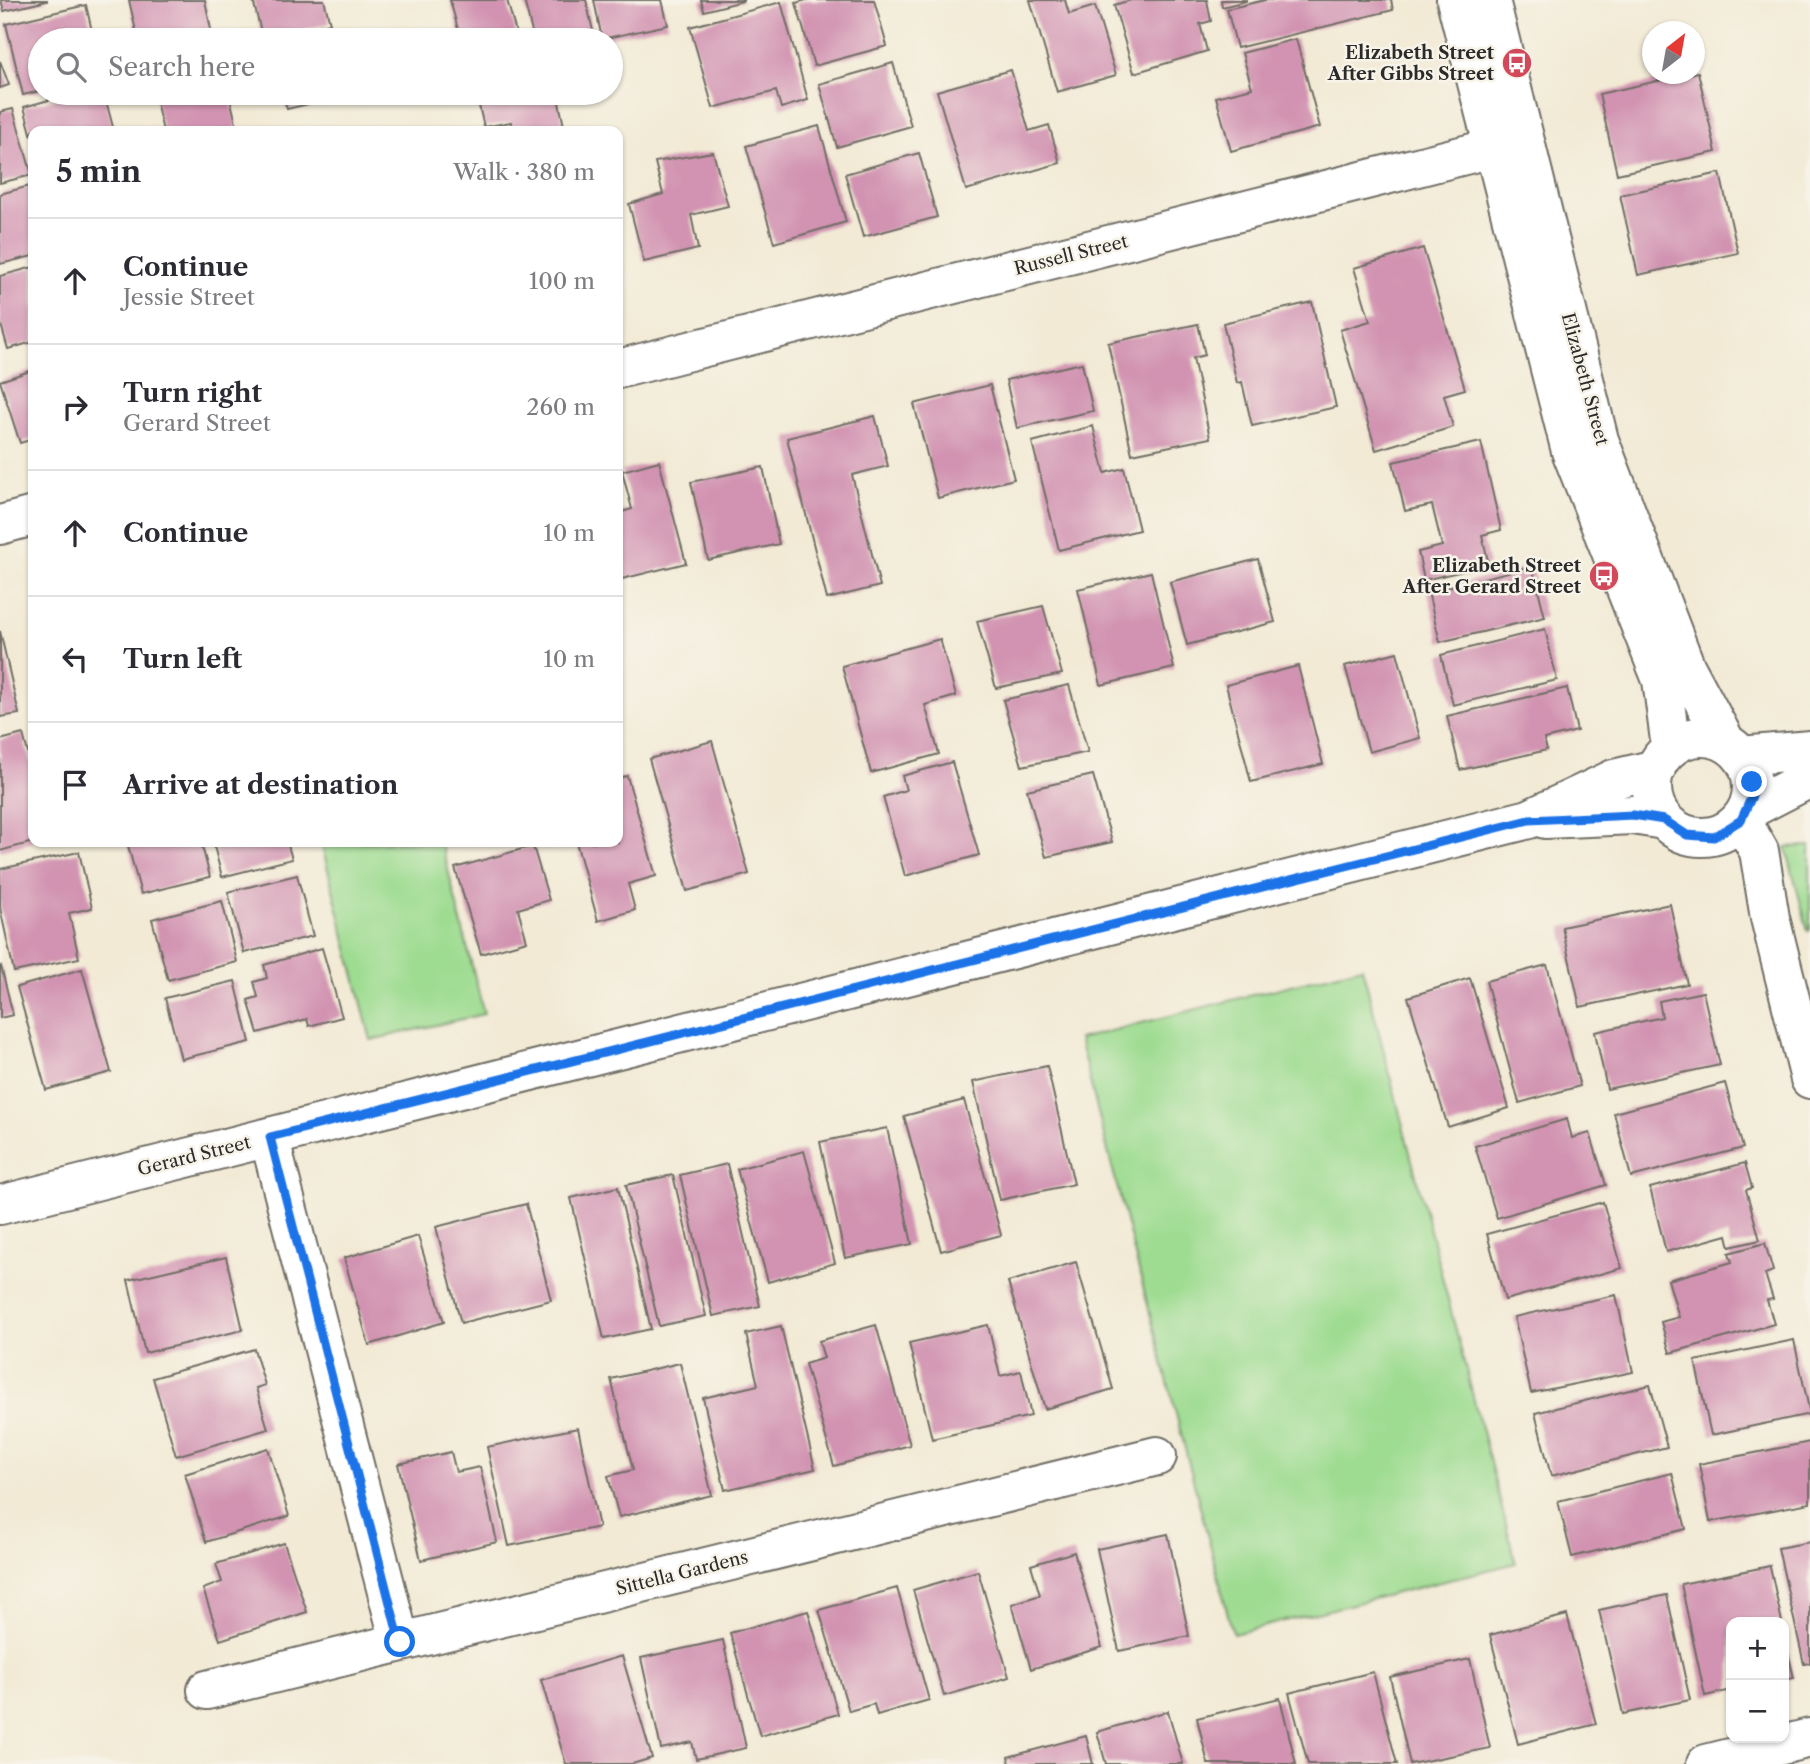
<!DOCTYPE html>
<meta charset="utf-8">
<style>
:root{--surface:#fff;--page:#f7f7f7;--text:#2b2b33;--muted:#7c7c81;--line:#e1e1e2}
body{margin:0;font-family:"Libre Caslon Text",serif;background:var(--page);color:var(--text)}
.controls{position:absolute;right:21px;bottom:21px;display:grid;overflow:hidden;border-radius:14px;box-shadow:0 2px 5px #0004}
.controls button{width:63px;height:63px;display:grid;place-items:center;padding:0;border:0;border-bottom:2px solid var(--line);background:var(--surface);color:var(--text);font:35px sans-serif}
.compass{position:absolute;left:1642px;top:21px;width:63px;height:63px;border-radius:50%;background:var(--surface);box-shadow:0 2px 5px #0004;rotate:31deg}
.stop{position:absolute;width:21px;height:21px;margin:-16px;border:5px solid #1a73e8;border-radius:50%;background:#fff}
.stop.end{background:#1a73e8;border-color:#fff;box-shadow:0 2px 7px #0008}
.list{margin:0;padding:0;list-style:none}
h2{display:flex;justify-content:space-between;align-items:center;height:91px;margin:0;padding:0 28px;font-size:30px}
h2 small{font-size:23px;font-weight:400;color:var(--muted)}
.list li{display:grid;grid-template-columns:46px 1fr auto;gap:21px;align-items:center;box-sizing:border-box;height:126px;padding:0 28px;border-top:2px solid var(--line)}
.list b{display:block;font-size:26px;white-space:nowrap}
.list p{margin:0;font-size:23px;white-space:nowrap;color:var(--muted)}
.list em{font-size:23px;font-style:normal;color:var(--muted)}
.icon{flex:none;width:38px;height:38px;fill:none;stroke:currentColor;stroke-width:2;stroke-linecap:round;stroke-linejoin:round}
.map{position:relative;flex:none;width:1810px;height:1764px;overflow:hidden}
.search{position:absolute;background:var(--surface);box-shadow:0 2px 5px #0004;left:28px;top:28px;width:595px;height:77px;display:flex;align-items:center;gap:18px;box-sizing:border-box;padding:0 24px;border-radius:38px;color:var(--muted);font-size:26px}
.panel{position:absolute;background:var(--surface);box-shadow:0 2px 5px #0004;left:28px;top:126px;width:595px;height:721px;border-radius:14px}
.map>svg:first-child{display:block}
</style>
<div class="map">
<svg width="1810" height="1764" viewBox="0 0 1810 1764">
<rect width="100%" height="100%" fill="#f7f3e8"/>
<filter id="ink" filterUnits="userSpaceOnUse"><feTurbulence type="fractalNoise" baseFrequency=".0143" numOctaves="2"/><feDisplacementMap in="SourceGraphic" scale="14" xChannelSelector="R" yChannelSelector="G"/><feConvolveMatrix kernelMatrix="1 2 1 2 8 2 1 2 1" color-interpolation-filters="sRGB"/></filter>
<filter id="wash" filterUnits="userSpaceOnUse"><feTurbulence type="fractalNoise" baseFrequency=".00686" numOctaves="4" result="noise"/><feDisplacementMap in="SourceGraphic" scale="28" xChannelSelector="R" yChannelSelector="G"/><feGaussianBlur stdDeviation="1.57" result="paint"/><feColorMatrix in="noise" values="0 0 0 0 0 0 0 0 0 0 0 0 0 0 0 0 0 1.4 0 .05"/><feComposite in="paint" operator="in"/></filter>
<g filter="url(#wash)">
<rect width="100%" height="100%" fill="#f2ead5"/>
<path fill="#9edc91" stroke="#64845e" stroke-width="2" d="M321,842H441L484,1014L371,1040Z
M1810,846V930L1808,931L1786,847Z
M1362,967L1516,1563L1233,1634L1079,1039Z"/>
<g id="blocks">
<path fill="#d193b1" d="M1,0H47V1L4,11Z
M129,0H205L213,40H138Z
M253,0H324L330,23L263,40Z
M450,0H507L518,40H461Z
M524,0H586L595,40H534Z
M594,0H662L668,25L602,39Z
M701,0H743V1L704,11Z
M806,0H874L887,46L814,66L796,3Z
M1030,0H1065L1069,14L1095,6L1116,75L1057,92Z
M1131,0H1207L1211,21L1200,24L1207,51L1134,73L1114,5Z
M1221,0H1246V1L1222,7Z
M1265,0H1391L1393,10L1237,48L1227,9Z
M781,2L808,100L781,108L776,91L713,108L690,27Z
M86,5L94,40H40V91L23,95L6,24Z
M337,29L340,40H298V39Z
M1296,39L1320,127L1231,151L1216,97L1252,88L1242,53Z
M0,61L9,85L0,88Z
M893,63L911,126L837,147L819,84Z
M1011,70L1029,131L1049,125L1060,163L966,190L937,91Z
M1698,72L1716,152L1617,174L1599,94Z
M74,93H104L114,131H33L32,137L24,107Z
M154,93H229L237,128L221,131H163Z
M282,93H350V94L287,109Z
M476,93H557L565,131H512L511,122L484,127Z
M13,109L32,175L0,183V112Z
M819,126L846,222L774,243L746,146Z
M713,152L728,206L691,215L698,249L644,262L629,204L663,194L655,162Z
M919,153L937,217L863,237L845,174Z
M1720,173L1738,253L1638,275L1620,195Z
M33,185V256L0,264V194Z
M1423,248L1465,389L1444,395L1453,427L1376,450L1340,330L1370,321L1354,268Z
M33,267V342L8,349L0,321V276Z
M1312,302L1336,407L1252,426L1242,382L1237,383L1223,323Z
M1198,324L1205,355L1193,358L1210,438L1132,454L1108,343Z
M1082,363L1093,411L1017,428L1006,380Z
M33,370V439L20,443L0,381Z
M990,385L1014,479L938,498L914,404Z
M875,416L888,466L852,475L880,586L827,599L787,438Z
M1093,426L1105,473L1124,468L1139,530L1059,550L1032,442Z
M1481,442L1501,530L1482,535L1489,565L1424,580L1418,552L1442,546L1432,505L1405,511L1393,462Z
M659,461L686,563L618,580V513L632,509L622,471Z
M763,467L779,544L708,560L691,482Z
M1258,559L1275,622L1187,645L1170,582Z
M1532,566L1545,617L1440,642L1428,592Z
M1151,572L1174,668L1101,685L1078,589Z
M1043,606L1062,674L996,688L977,621Z
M1545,629L1557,680L1453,705L1441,655Z
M0,631L19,714L0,717Z
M940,639L956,696L925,705L939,754L871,773L842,666Z
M1397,652L1420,738L1369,752L1345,666Z
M1298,666L1323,764L1251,782L1226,685Z
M1069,685L1088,752L1022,766L1003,700Z
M1567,688L1577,731L1544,739L1547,750L1460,770L1447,716Z
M23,734L33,772V842L0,851V740Z
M712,741L749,874L687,891L649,759Z
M952,762L979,855L905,876L883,797L906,790L902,776Z
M1093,775L1112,842L1046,857L1027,790Z
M627,776L656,876L628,884L635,910L598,921L576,842H618V778Z
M127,842H201L210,877L141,894Z
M213,842H287L292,859L222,877Z
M533,846L549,900L518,909L527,941L481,954L455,868Z
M79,852L92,908L69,913L79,958L14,972L0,908V869Z
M297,875L313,936L244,953L228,892Z
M222,901L237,962L168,980L152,919Z
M1670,904L1687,984L1580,1007L1562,927Z
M322,948L342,1017L309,1026L307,1019L258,1033L248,1000L258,997L254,982L267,978L264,965Z
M1547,965L1580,1086L1519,1103L1486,981Z
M1,966L13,1015L0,1018V967Z
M82,969L111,1072L46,1090L17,987Z
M1470,978L1509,1108L1448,1127L1408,997Z
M235,981L250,1042L181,1059L165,998Z
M1703,992L1720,1065L1607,1089L1595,1032L1662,1017L1659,1001Z
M1047,1066L1074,1184L1000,1200L973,1082Z
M1725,1083L1743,1148L1631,1177L1614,1113Z
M964,1100L1001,1235L941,1251L904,1116Z
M1567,1119L1572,1138L1590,1133L1606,1185L1497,1218L1475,1146Z
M887,1128L912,1244L845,1258L820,1142Z
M804,1151L835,1263L768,1282L737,1169Z
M1745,1163L1752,1188L1746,1190L1760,1240L1730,1247L1727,1235L1666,1252L1650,1188Z
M727,1164L760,1306L713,1316L680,1175Z
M673,1175L706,1316L659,1326L626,1185Z
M618,1187L651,1329L604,1339L571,1198Z
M1603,1202L1622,1268L1505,1300L1487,1234Z
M526,1204L551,1300L461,1323L436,1227Z
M418,1236L444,1322L369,1345L344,1258Z
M1765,1243L1773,1271L1765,1274L1773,1299L1767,1300L1774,1324L1670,1353L1661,1322L1679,1317L1668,1280L1732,1262L1729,1253Z
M226,1257L243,1330L145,1353L128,1280Z
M1076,1262L1113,1389L1045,1409L1008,1282Z
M1616,1295L1633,1372L1531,1393L1514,1317Z
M876,1325L910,1445L834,1466L805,1364L824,1358L819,1341Z
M988,1325L1000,1376L1021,1371L1031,1416L932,1439L909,1343Z
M781,1326L815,1469L725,1490L703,1398L758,1385L746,1334Z
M1794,1340L1810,1414L1711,1435L1695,1361Z
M254,1349L265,1385L256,1388L268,1429L176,1456L153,1378Z
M680,1363L712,1495L619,1517L608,1476L633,1470L611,1379Z
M1650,1385L1667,1447L1551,1476L1535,1413Z
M578,1428L599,1527L509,1546L487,1447Z
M1810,1442V1503L1710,1522L1699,1464Z
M268,1448L289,1516L206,1542L185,1474Z
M451,1452L456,1472L480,1467L497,1542L421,1560L398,1464Z
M1672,1473L1686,1529L1572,1557L1558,1501Z
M1168,1534L1189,1636L1119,1651L1097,1549Z
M1810,1542V1663L1804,1664L1778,1548Z
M284,1543L307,1612L220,1640L203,1589L222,1582L216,1564Z
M1074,1552L1102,1647L1031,1669L1012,1604L1040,1595L1031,1565Z
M1770,1566L1782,1622H1731V1690L1705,1696L1681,1584Z
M978,1571L1009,1677L944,1696L913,1590Z
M897,1588L929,1700L877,1715L874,1704L849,1711L819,1610Z
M1667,1595L1690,1700L1623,1714L1599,1610Z
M808,1611L838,1714L760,1736L730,1633Z
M1567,1615L1596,1724L1518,1744L1490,1635Z
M1784,1636L1794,1678L1784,1680Z
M723,1640L746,1748L696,1759L692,1742L661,1749L641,1658Z
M622,1656L652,1758L632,1764H566L541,1680Z
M1470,1659L1490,1748L1410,1764L1390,1677Z
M1373,1672L1397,1764H1308L1289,1693Z
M1280,1698L1296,1764H1208L1197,1718Z
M1168,1711L1183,1764H1106L1097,1732Z
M1086,1736L1093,1764H1010L1008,1757Z"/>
</g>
</g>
<g filter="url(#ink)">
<use href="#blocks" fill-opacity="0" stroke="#716e66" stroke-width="2"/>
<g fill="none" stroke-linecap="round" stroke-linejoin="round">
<g stroke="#716e66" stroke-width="42">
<path id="minor" d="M1456,0L1571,451L1662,680L1671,748
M1490,0L1599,440L1686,668L1726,743
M618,369L1524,140
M0,525L33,516
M1652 787a50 50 0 1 1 100 0a50 50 0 1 1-100 0Z
M1741,756L1810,750
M1748,810L1810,778
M1545,819L1633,815L1664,820
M1741,820L1759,851L1770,918L1810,1079
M269,1137L400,1642
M0,1205L1529,819L1614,779L1656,769
M207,1690L1157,1456
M1706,1764L1810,1738"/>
</g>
<use href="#minor" stroke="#fff" stroke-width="38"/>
</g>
</g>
<g fill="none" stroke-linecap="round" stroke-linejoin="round" filter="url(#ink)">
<path stroke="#1a73e8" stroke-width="9" d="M400,1642L270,1137L1529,820L1633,815L1664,820L1687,835L1714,837L1741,820L1752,796V782"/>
</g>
<defs>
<g id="bus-disc" transform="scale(1.575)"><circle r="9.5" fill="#d1495b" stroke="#f7f3e8"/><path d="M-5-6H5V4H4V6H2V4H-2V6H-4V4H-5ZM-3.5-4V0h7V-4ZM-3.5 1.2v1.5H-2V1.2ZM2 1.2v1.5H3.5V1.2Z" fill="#fff"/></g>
</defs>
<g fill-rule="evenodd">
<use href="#bus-disc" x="1517" y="63"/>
<use href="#bus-disc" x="1604" y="576"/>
</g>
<g text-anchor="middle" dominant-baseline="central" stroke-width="5" stroke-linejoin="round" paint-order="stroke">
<g font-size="18" font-weight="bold" fill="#2b2b2b" stroke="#f7f3e8" text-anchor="end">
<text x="1494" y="53">Elizabeth Street<tspan x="1494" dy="21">After Gibbs Street</tspan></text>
<text x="1581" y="566">Elizabeth Street<tspan x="1581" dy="21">After Gerard Street</tspan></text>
</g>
<g font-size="18" fill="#2b2b2b" stroke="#f7f3e8">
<text transform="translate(1071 255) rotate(-14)">Russell Street</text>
<text transform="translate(1585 379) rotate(75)">Elizabeth Street</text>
<text transform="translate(194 1156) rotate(-14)">Gerard Street</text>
<text transform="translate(682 1573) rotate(-14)">Sittella Gardens</text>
</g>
</g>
</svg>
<div class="controls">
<button>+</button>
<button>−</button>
</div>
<svg class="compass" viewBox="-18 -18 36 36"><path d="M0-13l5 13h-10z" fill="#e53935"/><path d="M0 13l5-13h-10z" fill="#7c7c81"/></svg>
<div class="stop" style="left:400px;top:1642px"></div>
<div class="stop end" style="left:1752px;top:782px"></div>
<div class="search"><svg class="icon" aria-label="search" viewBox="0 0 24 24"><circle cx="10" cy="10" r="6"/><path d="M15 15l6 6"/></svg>Search here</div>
<section class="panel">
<h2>5 min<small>Walk · 380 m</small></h2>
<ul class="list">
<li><svg class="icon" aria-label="ahead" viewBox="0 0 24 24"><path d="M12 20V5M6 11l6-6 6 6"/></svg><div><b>Continue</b><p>Jessie Street</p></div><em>100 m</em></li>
<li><svg class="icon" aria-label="right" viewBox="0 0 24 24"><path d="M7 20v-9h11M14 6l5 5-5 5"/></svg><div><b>Turn right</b><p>Gerard Street</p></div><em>260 m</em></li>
<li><svg class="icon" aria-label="ahead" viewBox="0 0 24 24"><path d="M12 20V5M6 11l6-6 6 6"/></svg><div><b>Continue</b></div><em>10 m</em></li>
<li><svg class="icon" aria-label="left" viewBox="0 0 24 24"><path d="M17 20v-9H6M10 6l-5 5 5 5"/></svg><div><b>Turn left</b></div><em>10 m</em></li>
<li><svg class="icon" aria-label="arrive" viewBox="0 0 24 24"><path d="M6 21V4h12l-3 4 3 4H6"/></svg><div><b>Arrive at destination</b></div></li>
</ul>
</section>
</div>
